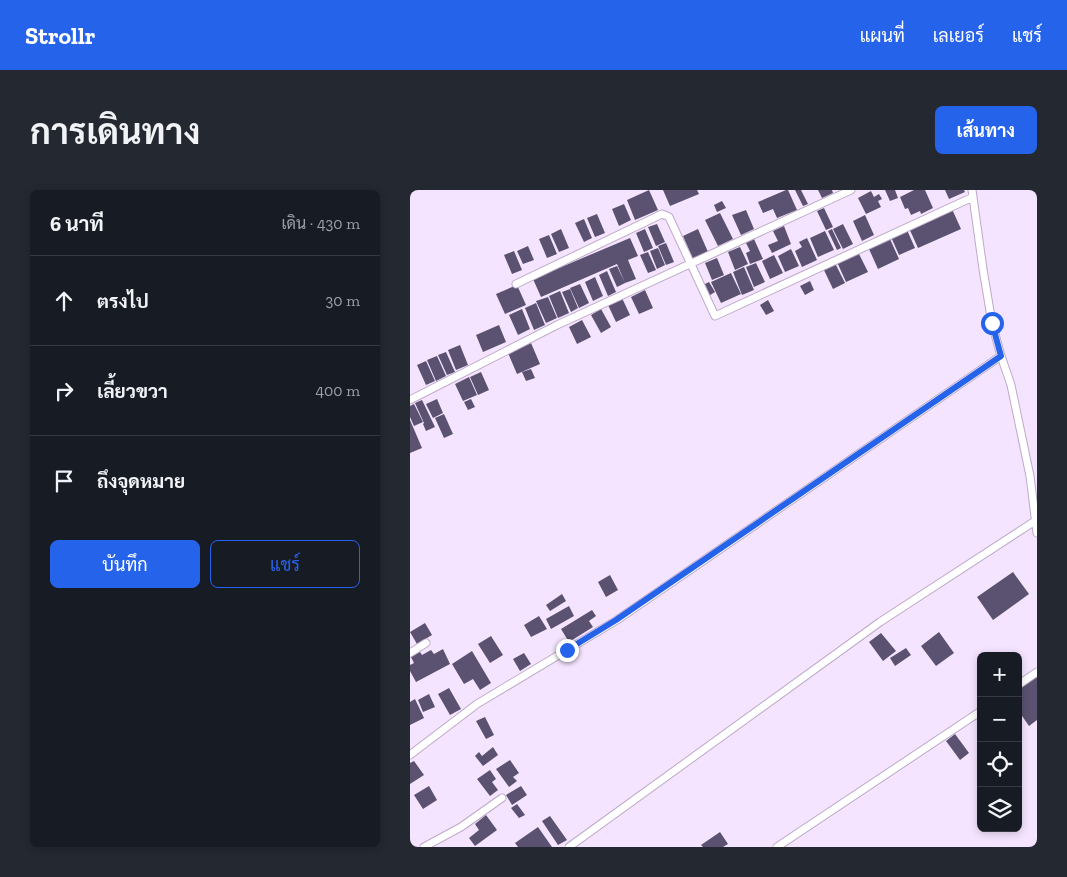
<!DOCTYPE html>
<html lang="th">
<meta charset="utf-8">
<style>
:root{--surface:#171b24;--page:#242831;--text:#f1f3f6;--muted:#9ea1a6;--line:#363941;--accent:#2563eb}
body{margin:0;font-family:"Zilla Slab",Sarabun,serif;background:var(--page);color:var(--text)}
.controls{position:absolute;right:15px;bottom:15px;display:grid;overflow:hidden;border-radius:8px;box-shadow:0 2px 8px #0003}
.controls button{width:45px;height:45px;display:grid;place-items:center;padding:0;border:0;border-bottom:1px solid var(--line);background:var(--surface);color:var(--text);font:25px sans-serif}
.stop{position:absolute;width:15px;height:15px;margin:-11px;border:4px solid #2563eb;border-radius:50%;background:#fff}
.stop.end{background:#2563eb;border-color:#fff;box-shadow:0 1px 5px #0008}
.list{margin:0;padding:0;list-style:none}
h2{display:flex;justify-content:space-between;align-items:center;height:65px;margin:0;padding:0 20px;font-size:21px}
h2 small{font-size:16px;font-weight:400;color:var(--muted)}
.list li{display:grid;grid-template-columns:32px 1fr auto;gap:15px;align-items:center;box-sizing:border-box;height:90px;padding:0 20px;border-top:1px solid var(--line)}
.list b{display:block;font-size:19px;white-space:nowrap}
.list em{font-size:16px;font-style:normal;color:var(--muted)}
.actions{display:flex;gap:10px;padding:15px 20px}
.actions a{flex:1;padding:11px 0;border:1px solid var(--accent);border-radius:8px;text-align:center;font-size:18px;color:var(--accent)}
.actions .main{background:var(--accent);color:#fff}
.icon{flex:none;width:28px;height:28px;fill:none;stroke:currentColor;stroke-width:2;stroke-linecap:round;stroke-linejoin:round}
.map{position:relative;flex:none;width:627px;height:657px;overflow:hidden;border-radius:8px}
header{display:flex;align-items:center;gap:30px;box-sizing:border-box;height:70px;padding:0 25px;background:var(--accent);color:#fff}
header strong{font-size:24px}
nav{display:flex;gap:28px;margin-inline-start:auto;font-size:18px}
.intro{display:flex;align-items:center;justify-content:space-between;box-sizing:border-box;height:120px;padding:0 30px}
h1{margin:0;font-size:35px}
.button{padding:12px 22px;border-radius:8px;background:var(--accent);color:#fff;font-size:18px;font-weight:700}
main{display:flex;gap:30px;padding:0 30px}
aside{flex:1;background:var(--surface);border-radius:8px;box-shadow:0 2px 8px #0003}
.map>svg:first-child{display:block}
</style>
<header>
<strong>Strollr</strong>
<nav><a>แผนที่</a><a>เลเยอร์</a><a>แชร์</a></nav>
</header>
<div class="intro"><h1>การเดินทาง</h1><a class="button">เส้นทาง</a></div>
<main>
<aside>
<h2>6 นาที<small>เดิน · 430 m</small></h2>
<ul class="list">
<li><svg class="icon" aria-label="ahead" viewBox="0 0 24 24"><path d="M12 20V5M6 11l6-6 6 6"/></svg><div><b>ตรงไป</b></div><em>30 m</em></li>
<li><svg class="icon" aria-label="right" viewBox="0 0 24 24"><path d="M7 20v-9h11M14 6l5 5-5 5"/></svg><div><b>เลี้ยวขวา</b></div><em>400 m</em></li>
<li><svg class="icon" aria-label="arrive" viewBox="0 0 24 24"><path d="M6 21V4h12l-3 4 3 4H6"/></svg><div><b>ถึงจุดหมาย</b></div></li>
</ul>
<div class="actions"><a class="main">บันทึก</a><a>แชร์</a></div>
</aside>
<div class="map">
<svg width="627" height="657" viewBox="0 0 627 657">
<rect width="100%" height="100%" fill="#f5e4ff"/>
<path fill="#5a5270" d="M239,0L248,20L225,30L217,10Z
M253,0H287L289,4L260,16Z
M376,0H378L387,20L367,28L363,19L353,23L348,12Z
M385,0H391L398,14L393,16Z
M408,0H422L423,3L412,8Z
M475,0H485L488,8L480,11Z
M504,0H515L523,18L511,24L510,21L501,25L498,18L495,19L490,7Z
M535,0H554L555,2L539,9Z
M461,1L464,7L469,4L472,9L468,11L471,17L456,24L448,8Z
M312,11L316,18L307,22L304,15Z
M214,14L221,30L209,36L202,19Z
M414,18L423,37L416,40L407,21Z
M542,19L551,39L508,58L499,38Z
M336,20L344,39L331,45L322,25Z
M310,23L323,49L308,56L295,30Z
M187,24L195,43L185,47L177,28Z
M455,25L464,45L452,51L443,31Z
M174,29L182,48L174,52L165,33Z
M247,34L255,52L246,56L238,37Z
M433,34L443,54L433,59L423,39Z
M374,36L381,54L362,63L358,55L368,51L363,41Z
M151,39L159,58L149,62L141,44Z
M235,39L243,58L234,62L226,43Z
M288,39L298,62L283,69L273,46Z
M422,39L431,58L427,60L418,41Z
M497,40L505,58L489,65L481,47Z
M415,41L424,60L408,67L400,48Z
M139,45L147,64L137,68L129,49Z
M220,48L228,66L218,70L226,89L215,93L207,74L131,107L123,89Z
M397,48L407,70L392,77L385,61L392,57L389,52Z
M344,49L353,69L340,74L336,63L340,61L336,53Z
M480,49L489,69L468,79L459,59Z
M256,53L264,72L256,75L248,56Z
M118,56L124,70L113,74L107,61Z
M330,57L338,74L325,80L318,62Z
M248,58L255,75L247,79L240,61Z
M381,59L389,76L375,82L368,66Z
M104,61L112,80L102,84L94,65Z
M238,62L246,80L238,83L230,65Z
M448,62L458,82L436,92L427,72Z
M364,65L373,83L360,89L352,71Z
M307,68L314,85L302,90L295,73Z
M346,73L355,92L344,97L336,77Z
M425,73L435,93L423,99L413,78Z
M207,76L215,93L207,97L199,79Z
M334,77L344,100L332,105L323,82Z
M197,81L206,102L198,106L189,85Z
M321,83L331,104L311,113L301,92Z
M185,87L193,106L183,111L175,92Z
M400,91L404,100L395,105L390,96Z
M299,92L305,102L297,107L291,96Z
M170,94L179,113L169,118L160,98Z
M107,95L116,115L95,124L86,104Z
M160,99L168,118L161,122L152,102Z
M235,100L243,118L229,124L221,107Z
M150,101L159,123L148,128L139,106Z
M138,107L147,128L136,133L126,111Z
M212,108L220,125L206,132L198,115Z
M358,110L364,121L356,125L350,115Z
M126,113L135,135L124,140L115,118Z
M112,119L120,139L108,145L99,125Z
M191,119L201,137L191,143L181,125Z
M172,130L181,147L167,154L159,137Z
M89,135L96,152L73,162L66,145Z
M121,153L130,174L107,184L98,163Z
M50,155L58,175L46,180L38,160Z
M36,162L45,182L37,185L28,165Z
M27,166L36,186L26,191L17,170Z
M16,171L25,191L16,195L7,175Z
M121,179L125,188L116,191L112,182Z
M71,182L79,200L68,205L60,187Z
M59,187L67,205L53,211L45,194Z
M27,209L33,223L23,228L16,214Z
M61,209L65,217L58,220L54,212Z
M12,210L25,237L16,241L13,234L14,233L5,213Z
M4,214L13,232L4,236L0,227V216Z
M34,224L43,244L34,248L25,228Z
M0,230L12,258L0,263Z
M603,382L619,404L583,430L567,407Z
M200,385L208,400L196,407L188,392Z
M152,404L156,411L140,421L136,415Z
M159,416L164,426L141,439L136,429Z
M182,420L186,426L179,431L183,437L159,452L151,439Z
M129,426L137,439L121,447L114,435Z
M15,433L22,445L7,454L0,442Z
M529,442L544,463L526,476L511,456Z
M471,443L486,461L473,471L459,452Z
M81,446L93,465L80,473L68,454Z
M496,458L501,465L485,476L480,468Z
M33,459L40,474L6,492L0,481V475L4,473L1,467L10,462L12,465L21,460L24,464Z
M62,461L81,493L70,500L63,489L54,494L42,474Z
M114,463L121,474L110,481L103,469Z
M627,486V530L619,536L608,520V500Z
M39,498L51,519L40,525L28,504Z
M19,504L25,517L13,522L8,510Z
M5,509L14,528L0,535V512Z
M75,527L84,545L76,549L66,531Z
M545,544L559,563L550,570L536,551Z
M83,557L88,565L73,576L65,566L69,562L72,566Z
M100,570L109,583L103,587L107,591L99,597L86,579Z
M4,571L14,585L0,594V573Z
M80,580L86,589L82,592L88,600L80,606L67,589Z
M19,596L27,610L13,619L4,605Z
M111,596L117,605L102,615L96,605Z
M107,614L115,625L109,628L101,618Z
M76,625L87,640L65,656L59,648L69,640L65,634Z
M140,626L157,650L148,655L132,631Z
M128,637L142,657H108L105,653Z
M310,642L318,654L313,657H293L291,655Z"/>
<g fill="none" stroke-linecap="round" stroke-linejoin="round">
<g stroke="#bda9c9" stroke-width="9">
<path id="street" d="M562,0L573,79L582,133L591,166
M106,94L252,24L259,27L305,126L563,7
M0,210L147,135L441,0
M0,463L16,453
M608,495L627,482
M0,565L67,514L207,430L591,166L601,195L620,286L627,343
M14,657L51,637L92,608
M159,657L470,432L625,331
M367,657L571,521"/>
</g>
<use href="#street" stroke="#fff" stroke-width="7"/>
</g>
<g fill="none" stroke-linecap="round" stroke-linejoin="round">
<path stroke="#2563eb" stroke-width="6" d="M157,460L206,430L591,166L582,133"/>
</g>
</svg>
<div class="controls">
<button>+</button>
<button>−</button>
<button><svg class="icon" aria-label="locate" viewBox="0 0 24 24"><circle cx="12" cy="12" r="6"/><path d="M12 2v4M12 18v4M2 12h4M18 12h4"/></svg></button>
<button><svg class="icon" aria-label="layers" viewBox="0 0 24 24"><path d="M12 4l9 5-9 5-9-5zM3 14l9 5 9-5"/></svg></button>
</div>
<div class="stop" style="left:582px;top:133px"></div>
<div class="stop end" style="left:157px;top:460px"></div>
</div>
</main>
